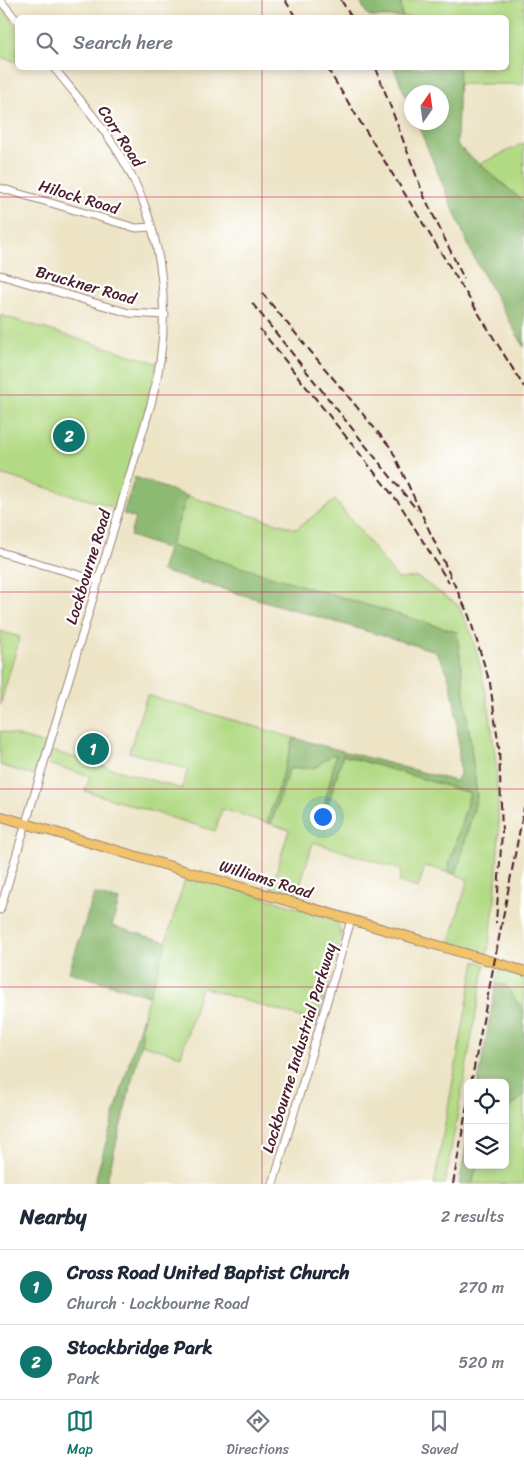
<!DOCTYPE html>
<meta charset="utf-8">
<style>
:root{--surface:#fff;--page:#f6f6f7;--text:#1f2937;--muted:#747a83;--line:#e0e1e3;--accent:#0f766e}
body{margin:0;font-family:Sriracha,sans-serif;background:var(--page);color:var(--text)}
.controls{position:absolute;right:15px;bottom:15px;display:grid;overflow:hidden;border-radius:8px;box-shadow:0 2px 8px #0003}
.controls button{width:45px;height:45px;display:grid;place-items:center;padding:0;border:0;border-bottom:1px solid var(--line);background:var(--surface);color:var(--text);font:25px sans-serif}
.compass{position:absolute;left:404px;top:85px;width:45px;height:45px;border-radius:50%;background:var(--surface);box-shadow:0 2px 8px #0003;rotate:13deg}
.you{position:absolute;left:322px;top:816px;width:18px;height:18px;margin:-12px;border:4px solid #fff;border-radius:50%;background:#1a73e8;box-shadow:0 0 0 8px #1a73e833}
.badge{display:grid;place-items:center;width:32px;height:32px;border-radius:50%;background:var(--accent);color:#fff;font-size:16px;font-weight:700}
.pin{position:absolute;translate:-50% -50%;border:2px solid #fff;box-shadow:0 1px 5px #0006}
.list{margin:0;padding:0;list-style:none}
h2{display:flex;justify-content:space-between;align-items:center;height:65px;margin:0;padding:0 20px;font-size:21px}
h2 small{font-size:16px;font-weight:400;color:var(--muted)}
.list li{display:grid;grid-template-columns:32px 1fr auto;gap:15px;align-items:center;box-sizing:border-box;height:75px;padding:0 20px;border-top:1px solid var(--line)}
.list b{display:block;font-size:19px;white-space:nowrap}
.list p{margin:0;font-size:16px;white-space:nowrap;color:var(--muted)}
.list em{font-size:16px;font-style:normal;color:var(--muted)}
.icon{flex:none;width:28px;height:28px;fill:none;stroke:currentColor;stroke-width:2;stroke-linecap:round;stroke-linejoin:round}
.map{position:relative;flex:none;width:524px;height:1184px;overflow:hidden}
.search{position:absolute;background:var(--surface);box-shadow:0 2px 8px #0003;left:15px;right:15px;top:15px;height:55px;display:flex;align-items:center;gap:12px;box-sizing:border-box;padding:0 18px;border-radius:8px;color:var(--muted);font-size:19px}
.sheet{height:215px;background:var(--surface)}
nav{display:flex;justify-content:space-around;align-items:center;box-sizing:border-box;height:70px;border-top:1px solid var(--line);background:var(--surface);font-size:14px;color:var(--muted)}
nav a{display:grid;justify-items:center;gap:2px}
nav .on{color:var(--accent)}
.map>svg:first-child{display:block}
</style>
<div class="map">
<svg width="524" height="1184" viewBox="0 0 524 1184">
<rect width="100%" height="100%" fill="#fff"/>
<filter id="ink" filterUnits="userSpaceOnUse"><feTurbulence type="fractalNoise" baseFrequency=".02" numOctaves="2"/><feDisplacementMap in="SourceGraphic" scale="10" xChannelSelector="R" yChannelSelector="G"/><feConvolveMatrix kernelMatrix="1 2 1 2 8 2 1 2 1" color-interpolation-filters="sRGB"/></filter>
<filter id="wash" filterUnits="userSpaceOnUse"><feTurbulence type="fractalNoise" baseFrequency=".0096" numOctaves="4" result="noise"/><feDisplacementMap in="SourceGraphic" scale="20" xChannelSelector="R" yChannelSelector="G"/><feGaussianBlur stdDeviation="1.12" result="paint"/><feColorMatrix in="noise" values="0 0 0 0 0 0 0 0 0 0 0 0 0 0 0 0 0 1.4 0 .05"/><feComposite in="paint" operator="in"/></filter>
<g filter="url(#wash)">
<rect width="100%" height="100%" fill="#ede4c6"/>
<path fill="#b2da84" stroke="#7e7c58" d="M401,0H524V84H458L459,68H506V18L402,17Z
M0,5L17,27V62L0,57Z
M524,143V202L480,164Z
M0,315L157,363L150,398L116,508L0,474Z
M187,496L296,529L335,500L398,579L417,577L458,605L471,633L479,661L490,714L496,763L499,833L495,900L487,957L449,945L468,879L456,875L477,796L457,632L170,546Z
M0,631L20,637L0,705Z
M147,695L294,738L267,823L222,809L215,831L85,791L90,776L48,764L52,751L182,789L188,769L129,752Z
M0,731L46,744L36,776L0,765Z
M331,755H337L324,807L326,808L342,755L470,793L447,872L425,866L418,888L399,882L402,870L313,842L296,899L270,892L289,830L271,824L289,769L316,767Z
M187,873L332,919C339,925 342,930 341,939L316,1022L201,987L181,1056L141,1044L144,1012Z
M475,961L485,964L445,1184H434Z
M500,968L524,975V1013L520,1004L496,984Z
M524,1095V1184H472L477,1165H505V1113Z"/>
<path fill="#8dba72" stroke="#6c6c4e" d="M359,0H401L402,17H369Z
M394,68H459L457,145L524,202V347L473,256L417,123L442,122V92H412L411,109Z
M135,477L187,496L170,546L457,632L477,796L456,875L447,872L470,793L343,755L327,808L324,807L336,755H331L316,767L289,769L271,824L267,823L294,738L455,781L460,775C458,741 458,677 435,651L161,571L168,549L130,536L135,518L123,514Z
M94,894L119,900L112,926L167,942L149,996L69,972Z
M496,984L506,985L524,1013V1095L505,1113V1083H478Z
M144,1012L141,1044L106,1184H94Z
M468,1135V1165H477L472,1184H459Z"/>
</g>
<g filter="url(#ink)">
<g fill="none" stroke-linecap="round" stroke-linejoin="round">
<g stroke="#9c8278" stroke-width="9">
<path id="minor" d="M0,0L18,22
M0,188L136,228L151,227
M0,275L129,313L165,315
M0,552L99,581
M0,910L151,404C174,320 166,230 120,155C101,124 77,96 54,68
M273,1184L351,920"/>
</g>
<g stroke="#9c8278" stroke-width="11">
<path id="major" d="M0,816L524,971"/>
</g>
<use href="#minor" stroke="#fff" stroke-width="7"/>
<use href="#major" stroke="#f1c36a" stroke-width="9"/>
<path stroke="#4a1f2b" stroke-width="2" stroke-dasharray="8 4" stroke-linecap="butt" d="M285,0L296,18
M341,0L352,18
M327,68L524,387
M376,68L424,196L464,279
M262,293L391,448L469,616L490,683L499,748L502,832L496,923
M252,303L417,510
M260,329L399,503L449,583
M471,1083L524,808
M453,1184L468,1100"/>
</g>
</g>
<path fill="none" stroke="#c2185b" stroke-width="1" stroke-opacity="0.55" d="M262,0V18M262,68V1184M0,197H524M0,395H524M0,592H524M0,789H524M0,987H524"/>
<g text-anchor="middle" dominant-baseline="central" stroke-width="4.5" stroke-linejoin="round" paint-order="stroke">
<g font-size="16" fill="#4a1f2b" stroke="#fff">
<text transform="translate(121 136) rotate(57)">Corr Road</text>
<text transform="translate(79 197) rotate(17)">Hilock Road</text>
<text transform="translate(86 285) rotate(16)">Bruckner Road</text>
<text transform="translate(88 567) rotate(-73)">Lockbourne Road</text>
<text transform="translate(266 879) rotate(17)">Williams Road</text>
<text transform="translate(299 1048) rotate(-73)">Lockbourne Industrial Parkway</text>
</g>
</g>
</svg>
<div class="controls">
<button><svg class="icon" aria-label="locate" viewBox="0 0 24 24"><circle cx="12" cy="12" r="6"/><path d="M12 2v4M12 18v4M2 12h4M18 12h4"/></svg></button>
<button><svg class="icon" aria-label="layers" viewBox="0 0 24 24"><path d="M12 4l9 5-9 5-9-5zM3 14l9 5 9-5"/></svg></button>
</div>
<svg class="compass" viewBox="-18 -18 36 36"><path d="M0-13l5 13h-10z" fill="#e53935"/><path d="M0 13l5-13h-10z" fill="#747a83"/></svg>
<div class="you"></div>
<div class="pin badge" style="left:93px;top:749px">1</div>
<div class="pin badge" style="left:69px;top:436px">2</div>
<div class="search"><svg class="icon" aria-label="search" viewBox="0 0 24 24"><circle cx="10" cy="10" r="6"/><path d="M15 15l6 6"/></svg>Search here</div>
</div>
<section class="sheet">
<h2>Nearby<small>2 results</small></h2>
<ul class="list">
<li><span class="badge">1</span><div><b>Cross Road United Baptist Church</b><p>Church · Lockbourne Road</p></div><em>270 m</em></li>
<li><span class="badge">2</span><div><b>Stockbridge Park</b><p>Park</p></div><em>520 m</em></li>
</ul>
</section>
<nav>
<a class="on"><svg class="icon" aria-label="map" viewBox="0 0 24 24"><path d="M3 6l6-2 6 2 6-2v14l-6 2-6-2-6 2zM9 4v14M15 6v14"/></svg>Map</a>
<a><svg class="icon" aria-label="directions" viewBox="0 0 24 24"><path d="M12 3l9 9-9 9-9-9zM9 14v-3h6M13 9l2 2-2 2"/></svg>Directions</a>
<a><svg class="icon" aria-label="saved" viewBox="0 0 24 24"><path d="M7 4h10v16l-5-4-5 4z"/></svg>Saved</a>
</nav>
